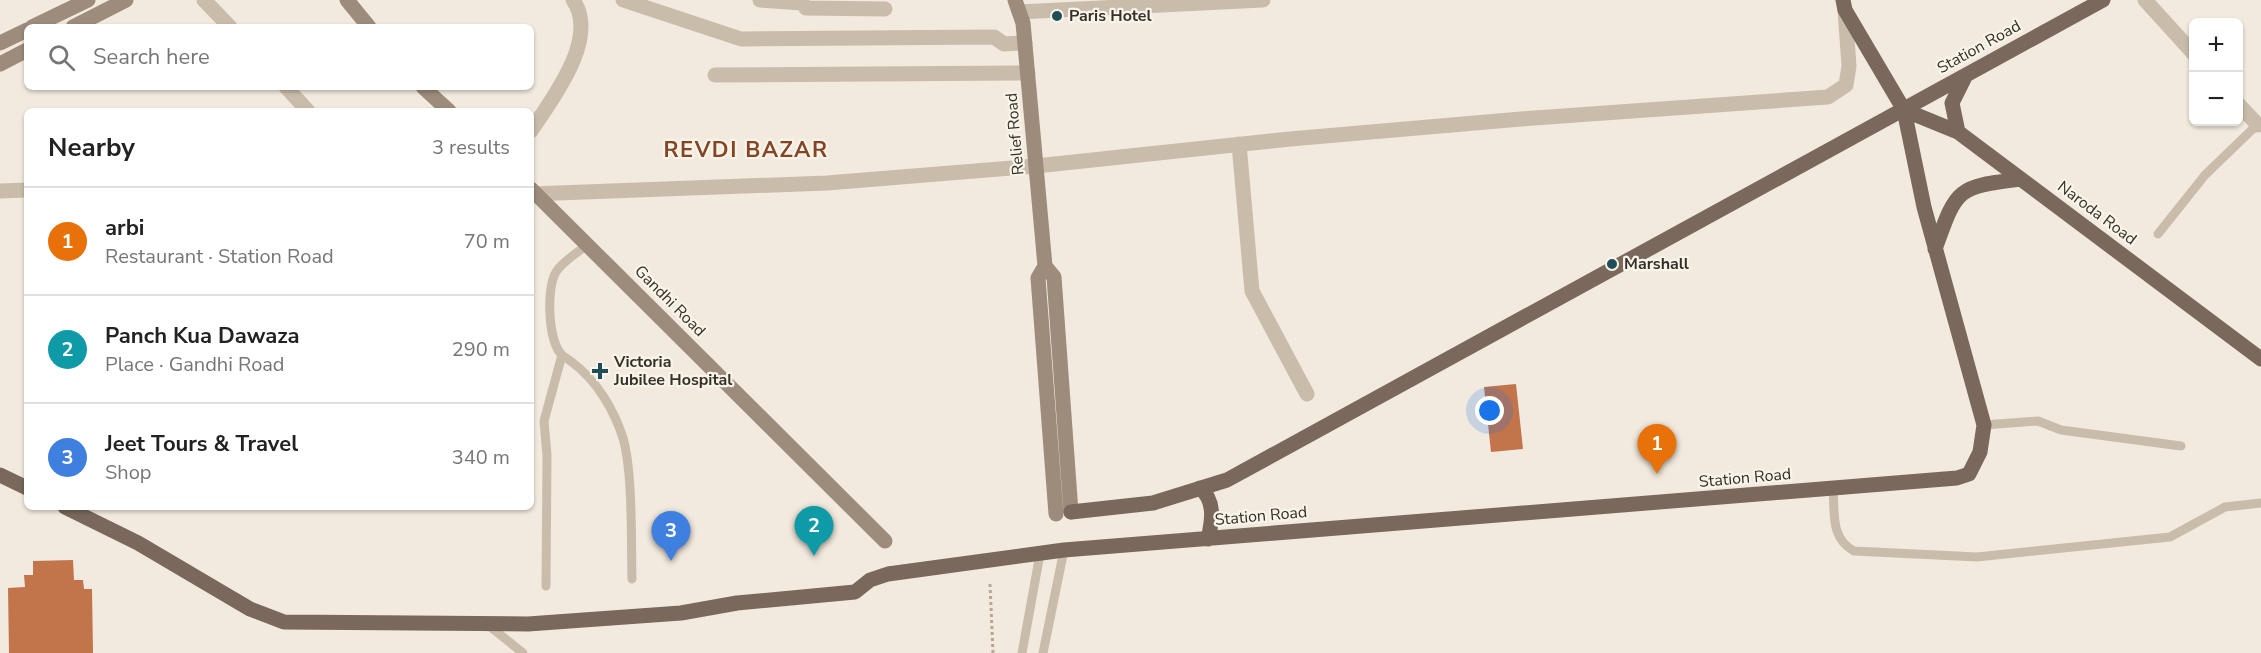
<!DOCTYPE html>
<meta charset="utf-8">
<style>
:root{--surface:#fff;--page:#f6f6f6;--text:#222;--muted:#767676;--line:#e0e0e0;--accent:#204e58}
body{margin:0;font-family:"Nunito Sans",sans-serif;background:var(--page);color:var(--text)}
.controls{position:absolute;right:18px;top:18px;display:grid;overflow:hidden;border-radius:9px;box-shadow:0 2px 4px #0004}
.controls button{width:54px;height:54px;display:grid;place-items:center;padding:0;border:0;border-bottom:2px solid var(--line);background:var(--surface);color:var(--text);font:30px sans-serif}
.you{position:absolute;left:1490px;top:411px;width:21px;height:21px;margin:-15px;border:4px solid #fff;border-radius:50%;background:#1a73e8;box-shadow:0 0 0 9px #1a73e833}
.badge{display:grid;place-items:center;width:39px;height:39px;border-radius:50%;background:var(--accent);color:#fff;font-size:20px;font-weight:700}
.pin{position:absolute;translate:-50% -50px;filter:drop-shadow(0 2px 3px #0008)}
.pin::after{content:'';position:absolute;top:32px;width:21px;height:18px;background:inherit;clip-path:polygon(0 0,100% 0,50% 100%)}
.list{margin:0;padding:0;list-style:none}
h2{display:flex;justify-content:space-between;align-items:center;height:78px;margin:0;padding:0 24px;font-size:26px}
h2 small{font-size:20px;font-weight:400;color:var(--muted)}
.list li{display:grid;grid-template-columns:39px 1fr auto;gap:18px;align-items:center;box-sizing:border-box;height:108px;padding:0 24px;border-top:2px solid var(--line)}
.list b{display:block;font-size:22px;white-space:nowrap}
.list p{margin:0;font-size:20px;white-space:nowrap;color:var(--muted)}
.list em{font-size:20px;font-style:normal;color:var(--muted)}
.icon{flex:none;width:33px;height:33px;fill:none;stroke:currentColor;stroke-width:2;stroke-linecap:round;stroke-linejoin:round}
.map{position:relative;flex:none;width:2261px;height:653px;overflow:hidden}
.search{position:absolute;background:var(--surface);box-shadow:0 2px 4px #0004;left:24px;top:24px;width:510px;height:66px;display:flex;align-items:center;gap:15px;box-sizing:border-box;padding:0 21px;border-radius:9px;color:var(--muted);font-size:22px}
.panel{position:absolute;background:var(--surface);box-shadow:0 2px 4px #0004;left:24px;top:108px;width:510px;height:402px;border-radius:9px}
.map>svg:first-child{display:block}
</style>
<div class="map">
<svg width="2261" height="653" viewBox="0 0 2261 653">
<rect width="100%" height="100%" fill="#f2eade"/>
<path fill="#c2744b" d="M1516,384L1523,449L1491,452L1484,387Z
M73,560L74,580H83L84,589H92L93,653H9L8,588L25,587L24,575H33V561Z"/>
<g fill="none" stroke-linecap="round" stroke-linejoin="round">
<path stroke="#b6a694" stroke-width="3" stroke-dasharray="3 3" stroke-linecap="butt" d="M990,584L993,653"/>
<path stroke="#cabcaa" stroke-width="9" d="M2158,234L2205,175L2259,123
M587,245C578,252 562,262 556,272C546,288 548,342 562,355C565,358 570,360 573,363C597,381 614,410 623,438C633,473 631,541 632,579
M1984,425L2038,421L2061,430L2181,446
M1833,489C1835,513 1830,538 1854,551L1977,557L2170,537L2225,507L2261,503
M546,586L547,455L544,421L562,355
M488,625L523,653
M1022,653L1040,554
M1043,653L1064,550"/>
<path stroke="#cabcaa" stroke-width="15" d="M204,0L230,27
M623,0L741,39L994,37L1004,44L1025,43
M760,0L802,3L806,8L885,9
M2145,0L2194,54
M1019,12L1263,0
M715,75L1028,73
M286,87L308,111
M2238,104L2258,125
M531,131C552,99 600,38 573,0
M1239,144L1252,291L1307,394
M0,191L27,190
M531,194L827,183L1036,166L1290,139L1521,119L1828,97L1846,85L1849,66L1845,10"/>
<path stroke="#9d8b7b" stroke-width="15" d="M347,0L369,27
M1015,0L1023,23L1045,266L1054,277L1071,512
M32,27L88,0
M73,27L126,0
M0,43L27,30
M0,64L27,50
M423,87L449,111
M531,189L885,541
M1045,266L1038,278L1056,514"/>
<path stroke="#79685b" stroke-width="15" d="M1904,110L1958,132L2261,359
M1958,132L1952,103L1966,75
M1935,249C1957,188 1956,187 2021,179
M0,475L27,488
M1200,488C1216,501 1212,522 1208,539
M65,507L138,543L250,609L284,622L528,624L681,613L737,603L855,592L870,580L888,574L1064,550L1957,478L1969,474L1980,452L1984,425L1924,207L1904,110L1845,10L1843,0
M1071,512L1153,503L1227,480L2103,0"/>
</g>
<g fill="#204e58" stroke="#f9f4ea" stroke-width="2">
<circle cx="1057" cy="16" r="6"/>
<circle cx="1612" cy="264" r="6"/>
<path d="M597 362h6v6h6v6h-6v6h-6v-6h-6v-6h6z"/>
</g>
<g text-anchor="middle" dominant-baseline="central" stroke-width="4.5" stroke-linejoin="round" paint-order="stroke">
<g font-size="16" font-weight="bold" fill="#372f29" stroke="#f9f4ea" text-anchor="start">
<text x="1069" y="16">Paris Hotel</text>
<text x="1624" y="264">Marshall</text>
<text x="614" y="362">Victoria<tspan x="614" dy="18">Jubilee Hospital</tspan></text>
</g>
<g font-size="16" fill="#372f29" stroke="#f9f4ea">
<text transform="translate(1979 47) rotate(-29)">Station Road</text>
<text transform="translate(1015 134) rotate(-95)">Relief Road</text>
<text transform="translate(2097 213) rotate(37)">Naroda Road</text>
<text transform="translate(670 301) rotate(45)">Gandhi Road</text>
<text transform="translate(1745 478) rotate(-5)">Station Road</text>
<text transform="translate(1261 516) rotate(-5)">Station Road</text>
</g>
<g font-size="22" font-weight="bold" letter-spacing="1.5" fill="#844524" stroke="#f9f4ea">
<text x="746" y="150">REVDI BAZAR</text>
</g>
</g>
</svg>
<div class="controls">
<button>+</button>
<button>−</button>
</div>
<div class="you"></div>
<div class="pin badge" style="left:1657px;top:474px;background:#e8710a">1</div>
<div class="pin badge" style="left:814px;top:556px;background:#0f9aa8">2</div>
<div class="pin badge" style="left:671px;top:561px;background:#3f7fe0">3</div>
<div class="search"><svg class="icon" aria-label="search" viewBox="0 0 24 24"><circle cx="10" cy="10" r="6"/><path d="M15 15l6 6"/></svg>Search here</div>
<section class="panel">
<h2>Nearby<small>3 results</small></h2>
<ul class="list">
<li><span class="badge" style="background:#e8710a">1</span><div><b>arbi</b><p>Restaurant · Station Road</p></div><em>70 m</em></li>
<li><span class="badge" style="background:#0f9aa8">2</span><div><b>Panch Kua Dawaza</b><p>Place · Gandhi Road</p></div><em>290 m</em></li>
<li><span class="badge" style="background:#3f7fe0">3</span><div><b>Jeet Tours &amp; Travel</b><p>Shop</p></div><em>340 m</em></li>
</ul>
</section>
</div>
